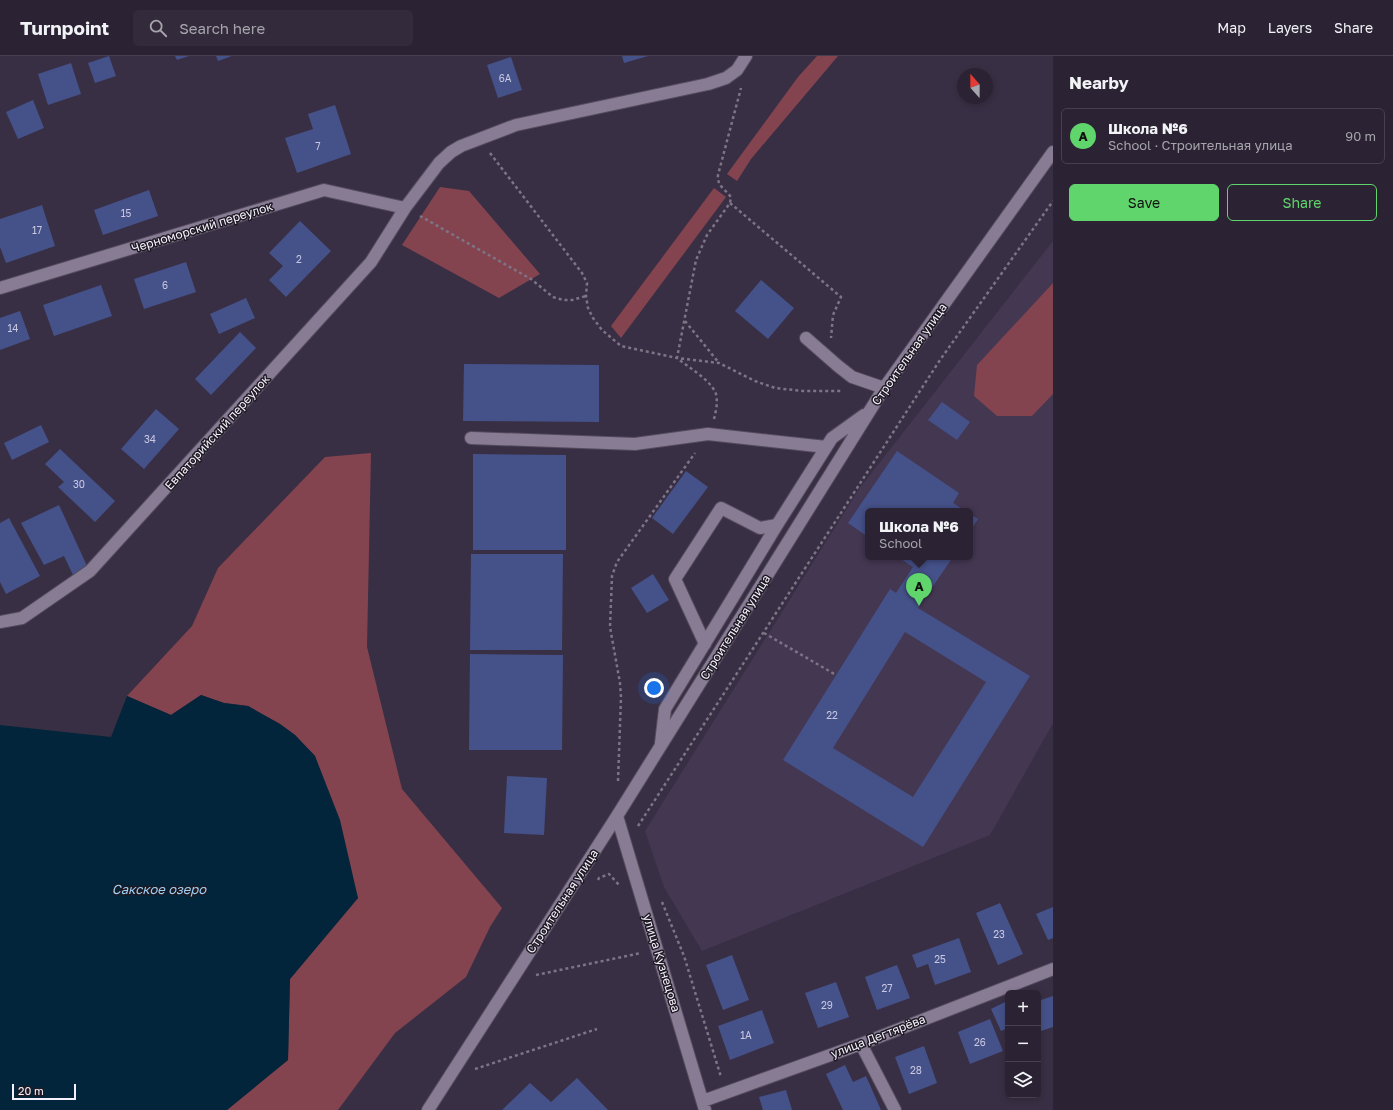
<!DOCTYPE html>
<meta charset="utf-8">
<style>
:root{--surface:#2b2333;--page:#332b3b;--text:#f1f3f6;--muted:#a6a4ac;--line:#47404e;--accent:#5fd56b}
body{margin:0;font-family:"Golos Text",sans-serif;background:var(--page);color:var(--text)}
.controls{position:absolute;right:12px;bottom:12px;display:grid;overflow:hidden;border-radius:6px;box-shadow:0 2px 6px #0003}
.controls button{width:36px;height:36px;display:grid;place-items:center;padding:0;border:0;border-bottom:1px solid var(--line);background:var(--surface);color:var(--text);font:20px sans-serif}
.compass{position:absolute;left:957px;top:12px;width:36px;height:36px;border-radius:50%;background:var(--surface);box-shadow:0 2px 6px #0003;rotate:339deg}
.scale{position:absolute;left:12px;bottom:10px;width:64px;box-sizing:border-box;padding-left:4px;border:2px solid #f7f1fe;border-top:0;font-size:11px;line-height:14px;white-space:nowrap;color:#f7f1fe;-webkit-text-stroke:3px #1e1a23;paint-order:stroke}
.you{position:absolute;left:654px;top:632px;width:14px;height:14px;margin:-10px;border:3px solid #fff;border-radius:50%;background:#1a73e8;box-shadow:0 0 0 6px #1a73e833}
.badge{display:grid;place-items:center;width:26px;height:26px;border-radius:50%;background:var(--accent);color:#111;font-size:13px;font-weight:700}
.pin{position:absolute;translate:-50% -33px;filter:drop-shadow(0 1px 2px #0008)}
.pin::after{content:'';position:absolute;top:21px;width:14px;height:12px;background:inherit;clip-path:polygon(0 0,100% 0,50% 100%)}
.popup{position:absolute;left:865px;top:452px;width:108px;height:52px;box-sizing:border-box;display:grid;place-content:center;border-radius:6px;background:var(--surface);filter:drop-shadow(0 1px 3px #0005);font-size:13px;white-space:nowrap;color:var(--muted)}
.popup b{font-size:15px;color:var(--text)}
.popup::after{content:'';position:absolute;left:50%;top:100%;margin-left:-8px;border:8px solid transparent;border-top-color:var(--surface)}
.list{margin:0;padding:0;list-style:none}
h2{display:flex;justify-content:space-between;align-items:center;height:52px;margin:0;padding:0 16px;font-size:17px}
h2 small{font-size:13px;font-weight:400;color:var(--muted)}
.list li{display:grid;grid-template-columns:26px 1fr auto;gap:12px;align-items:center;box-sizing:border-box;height:56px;margin:0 8px 8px;padding:0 8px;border:1px solid var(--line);border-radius:6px}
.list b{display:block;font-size:15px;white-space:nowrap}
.list p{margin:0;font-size:13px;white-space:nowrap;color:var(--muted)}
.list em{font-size:13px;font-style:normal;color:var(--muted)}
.actions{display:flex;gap:8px;padding:12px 16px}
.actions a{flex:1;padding:9px 0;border:1px solid var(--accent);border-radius:6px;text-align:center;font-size:14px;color:var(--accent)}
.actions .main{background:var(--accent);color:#111}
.icon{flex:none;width:22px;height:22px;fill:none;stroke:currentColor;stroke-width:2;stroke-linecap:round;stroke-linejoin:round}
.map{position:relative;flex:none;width:1053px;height:1054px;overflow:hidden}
header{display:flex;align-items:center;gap:24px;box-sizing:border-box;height:56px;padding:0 20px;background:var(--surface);border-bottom:1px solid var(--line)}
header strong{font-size:19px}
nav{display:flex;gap:22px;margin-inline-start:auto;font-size:14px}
.search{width:280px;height:36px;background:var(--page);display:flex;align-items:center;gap:10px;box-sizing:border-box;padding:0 14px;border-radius:6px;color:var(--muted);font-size:15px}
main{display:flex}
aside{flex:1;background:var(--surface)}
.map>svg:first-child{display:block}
</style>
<header>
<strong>Turnpoint</strong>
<div class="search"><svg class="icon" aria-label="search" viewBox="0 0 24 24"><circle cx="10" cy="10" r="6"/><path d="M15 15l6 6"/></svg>Search here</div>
<nav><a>Map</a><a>Layers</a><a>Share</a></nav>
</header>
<main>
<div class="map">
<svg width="1053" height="1054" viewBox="0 0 1053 1054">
<rect width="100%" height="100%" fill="#392f44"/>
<path fill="#443752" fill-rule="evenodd" d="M1053,185V667L990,779L702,895L664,831L645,775L859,433ZM868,455H970V501H868Z"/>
<path fill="#83444f" d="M817,0H838L751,103L737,125L727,118L798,21Z
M440,131L469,135L540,218L499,242L402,189Z
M714,132L726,141L621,282L611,270Z
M1053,227V338L1032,360H997L974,340L977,309Z
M371,397L367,591L402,733L502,852L490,871L466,921L395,977L338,1054H227L288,1004L290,923L358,842L315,700L295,679L280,668L248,650L224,647L201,639L171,659L127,640L192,570L218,512L325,401Z"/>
<path fill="#03253b" d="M201,639L224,647L248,650L280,668L295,679L315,700L340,764L358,842L290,923L288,1004L227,1054H0V669L111,681L127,640L171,659Z"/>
<path fill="#455189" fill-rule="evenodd" d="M109,0L116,20L95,27L88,7Z
M175,0H189L177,4Z
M216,0H232L218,5Z
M622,0H648L624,7Z
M511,1L522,34L498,42L487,9Z
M71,7L81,38L48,49L38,18Z
M33,44L44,72L18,83L6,56Z
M335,49L351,98L297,117L285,82L313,73L308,58Z
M149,134L158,160L103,179L94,154Z
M42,149L55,190L6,207L0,191V163Z
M300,165L331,195L286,241L269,224L283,210L269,197Z
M186,206L196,236L144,253L134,223Z
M761,224L794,252L768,283L735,255Z
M101,229L112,260L54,280L43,249Z
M246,242L255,262L219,278L210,258Z
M20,255L30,283L0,294V262Z
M240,276L256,292L211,339L195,323Z
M464,308L599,309V366L463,365Z
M942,346L970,366L957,384L928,364Z
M156,353L179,373L144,413L121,393Z
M41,369L49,386L12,404L4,387Z
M60,393L115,445L95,466L58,431L64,426L45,408Z
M897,395L959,437L953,447L966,455H868V481L848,467Z
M473,398L566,399V494H473Z
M686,415L708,431L673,478L652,462Z
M59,449L88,512L73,519L64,500L44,509L21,467Z
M970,458L978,463L970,475Z
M9,462L40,520L6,538L0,526V467Z
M471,498H563L562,594H470Z
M898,501H953L918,552L1030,620L923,791L783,704L890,533L896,537L913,511ZM905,576L986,626L913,741L833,692Z
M653,518L669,544L647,557L631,532Z
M470,598L563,599L562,694H469Z
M507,720L547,722L544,779L504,777Z
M1000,847L1023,898L998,909L976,857Z
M1053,851V882L1048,884L1036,858Z
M959,882L971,916L935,929L928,908L917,912L912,899Z
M732,899L749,944L723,954L706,909Z
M897,909L910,942L877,954L865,921Z
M836,926L849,961L818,972L805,937Z
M1053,940V971L1038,976V945Z
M1005,946L1008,952V972L1001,975L991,953Z
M762,954L774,987L730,1004L718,970Z
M990,963L1003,995L970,1008L958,976Z
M924,990L937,1027L909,1038L895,1001Z
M845,1009L853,1026L866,1020L881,1054H843L826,1018Z
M577,1022L608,1054H502L530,1027L551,1046Z
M786,1034L792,1054H763L759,1041Z"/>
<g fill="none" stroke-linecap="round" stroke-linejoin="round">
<g stroke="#544b5d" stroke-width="14">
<path id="minor" d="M0,232L324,134L405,152
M806,282L838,310L852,321L884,332
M471,382L635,388L708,378L826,391
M0,566L22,562L90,515L371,206L405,152L439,107L451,96L461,90L516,69L708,28L726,22L737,14L746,0
M705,588L675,523L721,452L760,472L777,469
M661,687L665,653L777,469L832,382L864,359
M617,760L705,1054
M861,988L895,1054
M703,1045L861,988L1053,913
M428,1054L617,760L884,332L1053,96"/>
</g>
<path stroke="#7d7486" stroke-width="2.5" stroke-dasharray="3 3" stroke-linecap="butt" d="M490,97L582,217L587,227L586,240L588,252L593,262L602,274L621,290L677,302L719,307L755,325L775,332L803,335H843
M730,147L841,241L833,259L831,282
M420,160L531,223L553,241L563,244H572L586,240
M685,265L719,307
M714,363C716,355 718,346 716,338C711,324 688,311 677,302L696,204L707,179L730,147L731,141C725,133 717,130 718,119L741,32
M764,577L836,619
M618,725L621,641L620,627L610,571L612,520L617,506L695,397
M638,770L940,304L1053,145
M598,824L599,822L609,818L619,829
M662,846L684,900L721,1021
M536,919L641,897
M475,1013L597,973"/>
<use href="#minor" stroke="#887c95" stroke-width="12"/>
</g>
<g text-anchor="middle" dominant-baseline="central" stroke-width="3" stroke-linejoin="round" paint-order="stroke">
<g font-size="10" fill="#cac9e1">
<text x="505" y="22">6А</text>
<text x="318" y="90">7</text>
<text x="126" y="157">15</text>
<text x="37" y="174">17</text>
<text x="299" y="203">2</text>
<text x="165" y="229">6</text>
<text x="13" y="272">14</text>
<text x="150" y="383">34</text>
<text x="79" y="428">30</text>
<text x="832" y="659">22</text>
<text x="999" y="878">23</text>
<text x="940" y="903">25</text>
<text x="887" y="932">27</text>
<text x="827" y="949">29</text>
<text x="746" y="979">1А</text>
<text x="980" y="986">26</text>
<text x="916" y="1014">28</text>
</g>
<g font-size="12" fill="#f7f1fe" stroke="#1e1a23">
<text transform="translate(202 171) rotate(-17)">Черноморский переулок</text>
<text transform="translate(909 298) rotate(-55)">Строительная улица</text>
<text transform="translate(217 376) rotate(-48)">Евпаторийский переулок</text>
<text transform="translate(735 571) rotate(-58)">Строительная улица</text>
<text transform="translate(562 845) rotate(-57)">Строительная улица</text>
<text transform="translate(662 907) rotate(73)">улица Кузнецова</text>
<text transform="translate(878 980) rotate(-21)">улица Дегтярёва</text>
</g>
<g font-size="13" font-style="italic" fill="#9dcff4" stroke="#1e1a23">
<text x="159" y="833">Сакское озеро</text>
</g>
</g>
</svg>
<div class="controls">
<button>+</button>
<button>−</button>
<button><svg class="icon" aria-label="layers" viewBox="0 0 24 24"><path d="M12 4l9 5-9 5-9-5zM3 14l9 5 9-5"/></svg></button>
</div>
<svg class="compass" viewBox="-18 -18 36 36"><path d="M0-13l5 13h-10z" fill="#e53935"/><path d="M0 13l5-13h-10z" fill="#a6a4ac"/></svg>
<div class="scale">20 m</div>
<div class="you"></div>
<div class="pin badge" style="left:919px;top:550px">A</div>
<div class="popup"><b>Школа №6</b>School</div>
</div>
<aside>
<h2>Nearby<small></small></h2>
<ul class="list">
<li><span class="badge">A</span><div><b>Школа №6</b><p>School · Строительная улица</p></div><em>90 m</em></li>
</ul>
<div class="actions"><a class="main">Save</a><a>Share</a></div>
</aside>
</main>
